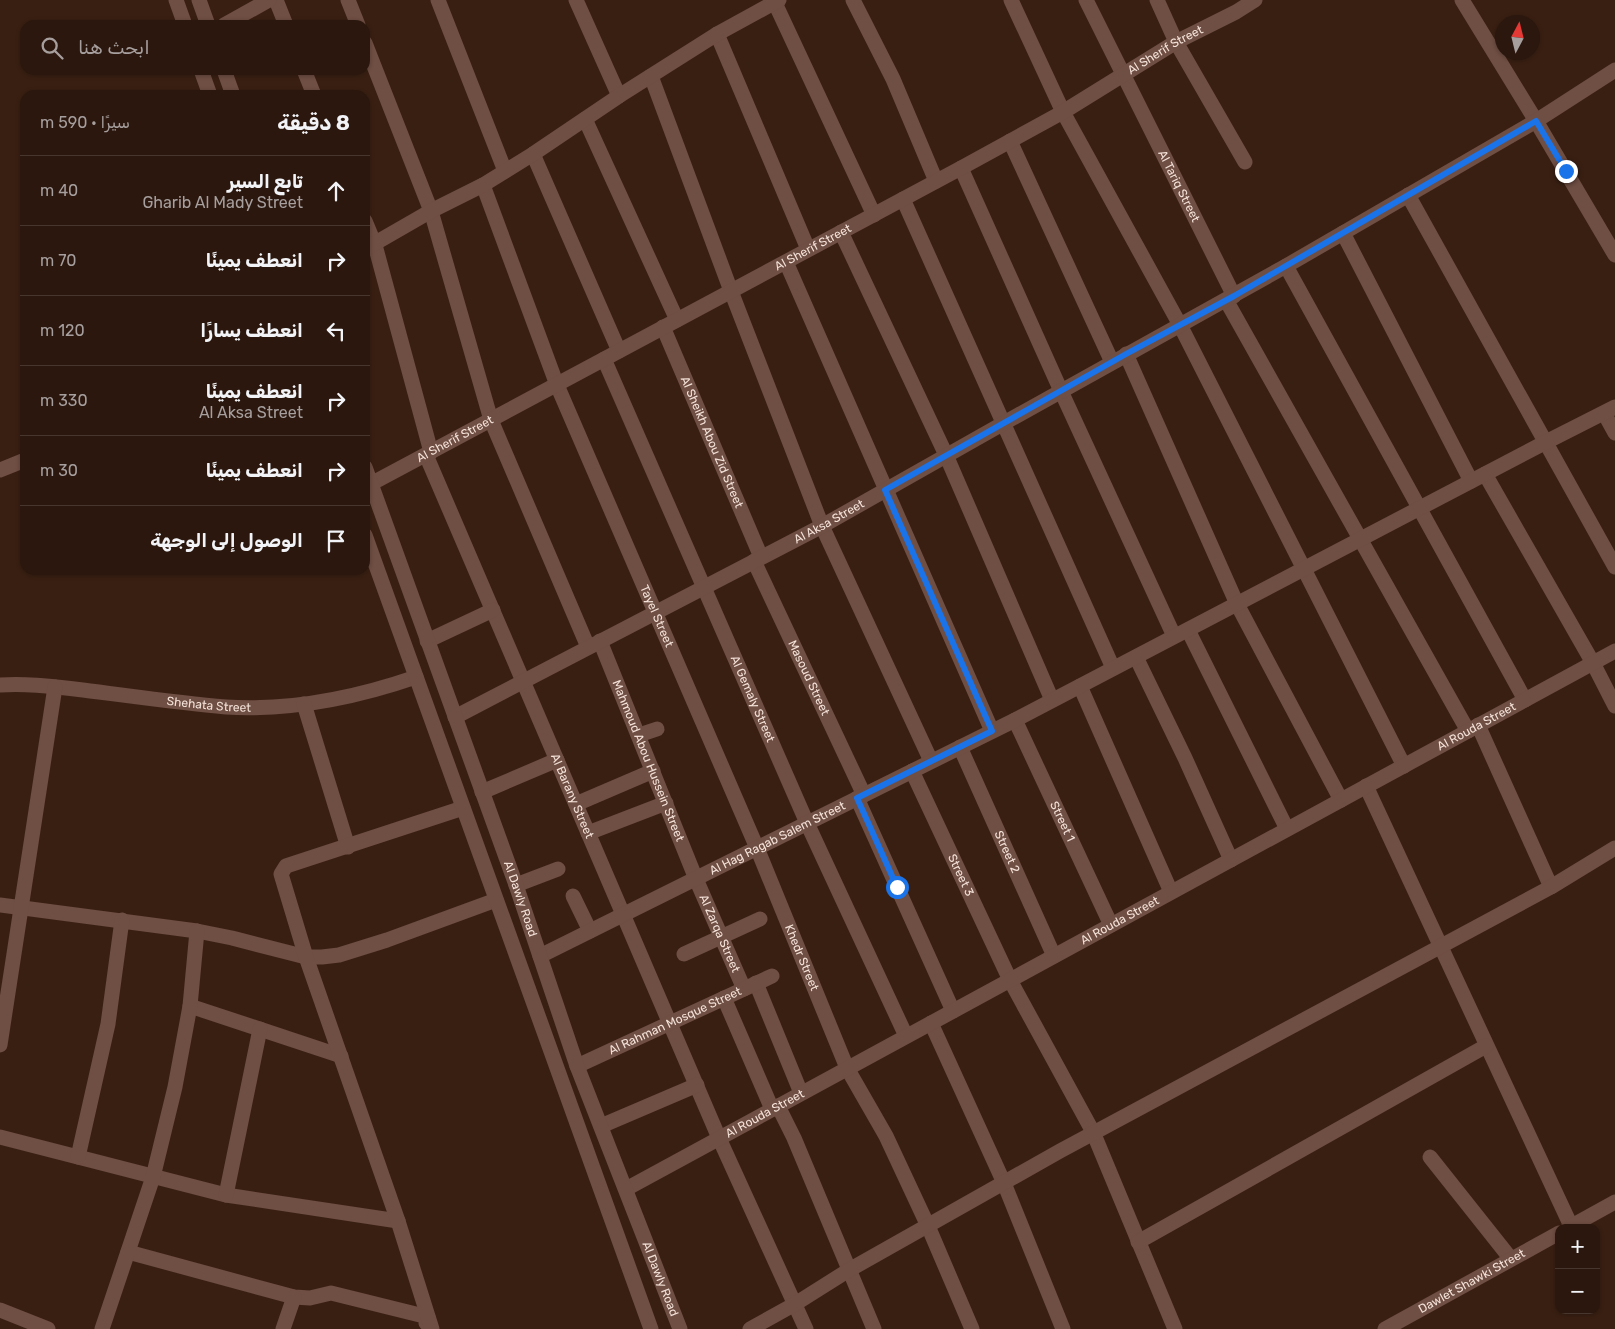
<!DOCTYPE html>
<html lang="ar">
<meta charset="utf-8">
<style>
:root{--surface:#2b170e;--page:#332017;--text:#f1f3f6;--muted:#a69f9e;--line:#47362e}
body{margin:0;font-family:Rubik,Vazirmatn,sans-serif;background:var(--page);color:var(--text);direction:rtl}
.controls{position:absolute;right:15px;bottom:15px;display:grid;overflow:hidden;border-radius:10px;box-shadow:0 1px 4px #0004}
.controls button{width:45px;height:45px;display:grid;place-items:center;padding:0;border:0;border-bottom:1px solid var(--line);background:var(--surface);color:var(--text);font:25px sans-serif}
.compass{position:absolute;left:1495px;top:15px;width:45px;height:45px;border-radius:50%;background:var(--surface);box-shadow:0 1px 4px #0004;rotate:7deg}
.stop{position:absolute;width:15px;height:15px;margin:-11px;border:4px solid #1a73e8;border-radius:50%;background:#fff}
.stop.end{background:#1a73e8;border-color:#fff;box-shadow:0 1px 5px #0008}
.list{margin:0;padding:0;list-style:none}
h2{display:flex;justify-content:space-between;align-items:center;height:65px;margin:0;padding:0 20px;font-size:21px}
h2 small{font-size:16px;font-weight:400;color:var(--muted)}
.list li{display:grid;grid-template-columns:32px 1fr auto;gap:15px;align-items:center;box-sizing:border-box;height:70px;padding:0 20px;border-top:1px solid var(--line)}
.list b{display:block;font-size:19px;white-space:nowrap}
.list p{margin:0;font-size:16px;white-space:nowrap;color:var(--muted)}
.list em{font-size:16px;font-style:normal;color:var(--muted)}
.icon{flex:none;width:28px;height:28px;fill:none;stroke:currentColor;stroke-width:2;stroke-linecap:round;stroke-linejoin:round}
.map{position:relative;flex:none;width:1615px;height:1329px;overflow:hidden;direction:ltr}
.search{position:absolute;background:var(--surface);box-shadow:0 1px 4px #0004;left:20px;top:20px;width:350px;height:55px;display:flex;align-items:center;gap:12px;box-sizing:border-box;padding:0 18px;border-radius:15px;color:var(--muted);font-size:19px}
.panel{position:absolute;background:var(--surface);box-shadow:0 1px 4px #0004;left:20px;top:90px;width:350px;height:485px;border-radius:15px;direction:rtl}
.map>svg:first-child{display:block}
</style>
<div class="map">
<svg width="1615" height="1329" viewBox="0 0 1615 1329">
<rect width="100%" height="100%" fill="#391f12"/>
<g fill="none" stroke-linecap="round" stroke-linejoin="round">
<g stroke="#6f4e43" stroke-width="15">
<path d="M276,0L286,25"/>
<path d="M348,0L358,25"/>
<path d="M438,0L505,171"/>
<path d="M576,0L619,96"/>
<path d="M853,0L893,79L936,181"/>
<path d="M1011,0L1063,112L1180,325L1404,766"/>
<path id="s1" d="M1086,0L1234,296"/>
<path d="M1157,0L1176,42L1245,162"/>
<path d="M1462,0L1536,121L1615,255"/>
<path d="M775,3L874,215"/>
<path d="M224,25L269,0"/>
<path d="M717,34L808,249"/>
<path d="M365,43L431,211L491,420L588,647"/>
<path d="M304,70L314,95"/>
<path d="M651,76L731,291L822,526L931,761"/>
<path d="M585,119L677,320"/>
<path d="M1010,141L1112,362"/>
<path d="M533,154L619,351"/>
<path d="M961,168L1061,391L1174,636"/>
<path id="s2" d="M483,185L557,385L757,848L847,1068L886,1136L928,1226L972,1329"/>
<path d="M1408,195L1615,567"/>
<path d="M903,199L1113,668"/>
<path d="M365,221L375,245L431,452"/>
<path d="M841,232L946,455L1052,700"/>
<path d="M1343,233L1471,481"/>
<path d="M365,249L431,211L483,185L533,154L619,96L717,34L779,0"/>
<path d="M786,262L992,731"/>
<path d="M1286,266L1525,700"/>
<path d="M1226,300L1468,731"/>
<path id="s3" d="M663,327L761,557"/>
<path d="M1126,354L1237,604L1341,800"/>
<path id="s4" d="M604,359L807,823L906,1036"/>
<path d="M1604,413L1615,433"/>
<path id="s5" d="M426,455L719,1138L806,1329"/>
<path d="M0,470L25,460"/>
<path d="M1485,474L1593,663L1615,706"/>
<path id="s6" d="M365,487L961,168L1063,112L1176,42L1236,12L1255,0"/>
<path id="s7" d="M754,561L864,795"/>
<path d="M1188,630L1287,829"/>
<path d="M427,641L493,610"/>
<path id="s8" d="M600,641L696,879L744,989"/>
<path d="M1136,657L1185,758L1231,860"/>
<path id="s9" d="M0,685C28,683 56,687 83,690C131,696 178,703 226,707C291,711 355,698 416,677"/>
<path d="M1080,686L1171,892"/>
<path d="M304,704L348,847"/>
<path id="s10" d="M455,717L822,526L1004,423L1286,266L1536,121L1615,70"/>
<path id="s11" d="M1015,720L1111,925"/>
<path d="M1478,725L1551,887"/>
<path d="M639,735L657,729"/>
<path id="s12" d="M960,747L1054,956"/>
<path id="s13" d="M912,771L1010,980L1093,1132L1175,1329"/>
<path d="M1366,786L1571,1226"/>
<path d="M482,792L557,760"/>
<path d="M857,798L953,1011"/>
<path d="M576,804L653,771"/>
<path d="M588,833L666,803"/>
<path d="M516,885L558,869"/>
<path d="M573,896L590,931"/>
<path d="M0,905L197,931L232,938L306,957H322L339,955L387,940L496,900"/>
<path d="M684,954L760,919"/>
<path id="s14" d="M540,956L1015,720L1546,442L1615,407"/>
<path d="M756,983L801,1093"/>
<path d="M724,998L772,1109"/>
<path d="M190,1006L341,1056"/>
<path d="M931,1023L1004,1183L1063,1329"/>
<path d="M0,1045L55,687"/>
<path id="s15" d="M577,1066L772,976"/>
<path d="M778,1106L794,1138L874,1329"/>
<path d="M601,1126L697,1085"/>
<path d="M0,1137L226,1195L398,1221"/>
<path d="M78,1157L108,1024L122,920"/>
<path d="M1430,1157L1511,1259"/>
<path id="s16" d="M626,1189L1615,651"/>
<path d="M226,1195L260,1029"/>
<path d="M1568,1228L1615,1202"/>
<path d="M1138,1242L1486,1046"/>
<path d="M128,1252L294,1297L310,1298L331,1293L428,1317L426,1323"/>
<path d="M0,1310L48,1329"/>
<path d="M102,1329L153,1177L175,1087L190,1006L197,931"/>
<path d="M283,1329L294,1297"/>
<path d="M432,1329L398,1221L306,957L281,874L286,866L463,808"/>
<path d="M750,1329L795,1304L849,1270L1060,1151L1551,887L1615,848"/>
<path id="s17" d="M1385,1329L1559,1233"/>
</g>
<g stroke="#6f4e43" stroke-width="15">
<path d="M176,0L185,25"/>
<path d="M199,0L208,25"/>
<path d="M201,70L210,95"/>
<path d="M224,70L233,95"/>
<path id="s18" d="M365,467L516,885L577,1066L680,1329"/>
<path d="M365,535L651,1329"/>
</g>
</g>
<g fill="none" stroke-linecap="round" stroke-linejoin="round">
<path stroke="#1a73e8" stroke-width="6" d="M897,887L857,798L992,731L885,490L1126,354L1234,296L1536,121L1566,171"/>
</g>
<g text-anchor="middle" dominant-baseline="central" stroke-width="5" stroke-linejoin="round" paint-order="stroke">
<g font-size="12" fill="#f4e2d9" stroke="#2f1508">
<text stroke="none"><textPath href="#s6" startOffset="912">Al Sherif Street</textPath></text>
<text stroke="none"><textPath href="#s1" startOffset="208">Al Tariq Street</textPath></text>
<text stroke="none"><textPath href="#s6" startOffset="508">Al Sherif Street</textPath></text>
<text stroke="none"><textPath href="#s6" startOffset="102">Al Sherif Street</textPath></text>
<text stroke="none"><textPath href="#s3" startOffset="125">Al Sheikh Abou Zid Street</textPath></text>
<text stroke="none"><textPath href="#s10" startOffset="422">Al Aksa Street</textPath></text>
<text stroke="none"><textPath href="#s2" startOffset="465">Tayel Street</textPath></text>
<text stroke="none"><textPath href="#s7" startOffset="129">Masoud Street</textPath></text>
<text stroke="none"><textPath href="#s4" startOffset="371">Al Gemaly Street</textPath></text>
<text stroke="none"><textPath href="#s9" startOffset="210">Shehata Street</textPath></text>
<text stroke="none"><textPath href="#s16" startOffset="968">Al Rouda Street</textPath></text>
<text stroke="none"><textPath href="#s8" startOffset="129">Mahmoud Abou Hussein Street</textPath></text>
<text stroke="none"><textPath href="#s5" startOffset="371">Al Barany Street</textPath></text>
<text stroke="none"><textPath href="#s11" startOffset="112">Street 1</textPath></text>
<text stroke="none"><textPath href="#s14" startOffset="265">Al Hag Ragab Salem Street</textPath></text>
<text stroke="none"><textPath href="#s12" startOffset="115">Street 2</textPath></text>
<text stroke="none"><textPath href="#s13" startOffset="115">Street 3</textPath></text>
<text stroke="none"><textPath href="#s18" startOffset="459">Al Dawly Road</textPath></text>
<text stroke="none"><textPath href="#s16" startOffset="562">Al Rouda Street</textPath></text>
<text stroke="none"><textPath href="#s8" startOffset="316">Al Zarqa Street</textPath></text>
<text stroke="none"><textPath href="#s2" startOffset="836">Khedr Street</textPath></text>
<text stroke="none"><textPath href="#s15" startOffset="108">Al Rahman Mosque Street</textPath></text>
<text stroke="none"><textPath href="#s16" startOffset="158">Al Rouda Street</textPath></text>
<text stroke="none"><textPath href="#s18" startOffset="864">Al Dawly Road</textPath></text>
<text stroke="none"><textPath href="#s17" startOffset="99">Dawlet Shawki Street</textPath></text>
</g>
</g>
</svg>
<div class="controls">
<button>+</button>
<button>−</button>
</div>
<svg class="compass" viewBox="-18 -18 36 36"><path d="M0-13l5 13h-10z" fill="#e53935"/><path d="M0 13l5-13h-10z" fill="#a69f9e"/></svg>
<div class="stop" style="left:897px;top:887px"></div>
<div class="stop end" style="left:1566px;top:171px"></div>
<div class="search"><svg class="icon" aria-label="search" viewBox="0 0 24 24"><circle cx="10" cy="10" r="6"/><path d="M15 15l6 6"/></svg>ابحث هنا</div>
<section class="panel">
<h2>8 دقيقة<small>سيرًا · 590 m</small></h2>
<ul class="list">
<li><svg class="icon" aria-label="ahead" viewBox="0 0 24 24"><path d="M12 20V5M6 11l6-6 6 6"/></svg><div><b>تابع السير</b><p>Gharib Al Mady Street</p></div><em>40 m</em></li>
<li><svg class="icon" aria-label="right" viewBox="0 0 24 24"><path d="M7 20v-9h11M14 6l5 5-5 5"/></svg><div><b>انعطف يمينًا</b></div><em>70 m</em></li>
<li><svg class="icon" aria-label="left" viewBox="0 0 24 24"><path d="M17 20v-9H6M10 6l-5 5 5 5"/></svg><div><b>انعطف يسارًا</b></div><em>120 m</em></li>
<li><svg class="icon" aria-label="right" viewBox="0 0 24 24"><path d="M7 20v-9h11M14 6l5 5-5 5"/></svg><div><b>انعطف يمينًا</b><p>Al Aksa Street</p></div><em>330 m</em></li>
<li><svg class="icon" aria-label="right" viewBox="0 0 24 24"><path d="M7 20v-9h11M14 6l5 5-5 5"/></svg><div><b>انعطف يمينًا</b></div><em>30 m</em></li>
<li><svg class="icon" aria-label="arrive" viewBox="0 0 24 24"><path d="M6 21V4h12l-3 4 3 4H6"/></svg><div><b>الوصول إلى الوجهة</b></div></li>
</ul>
</section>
</div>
